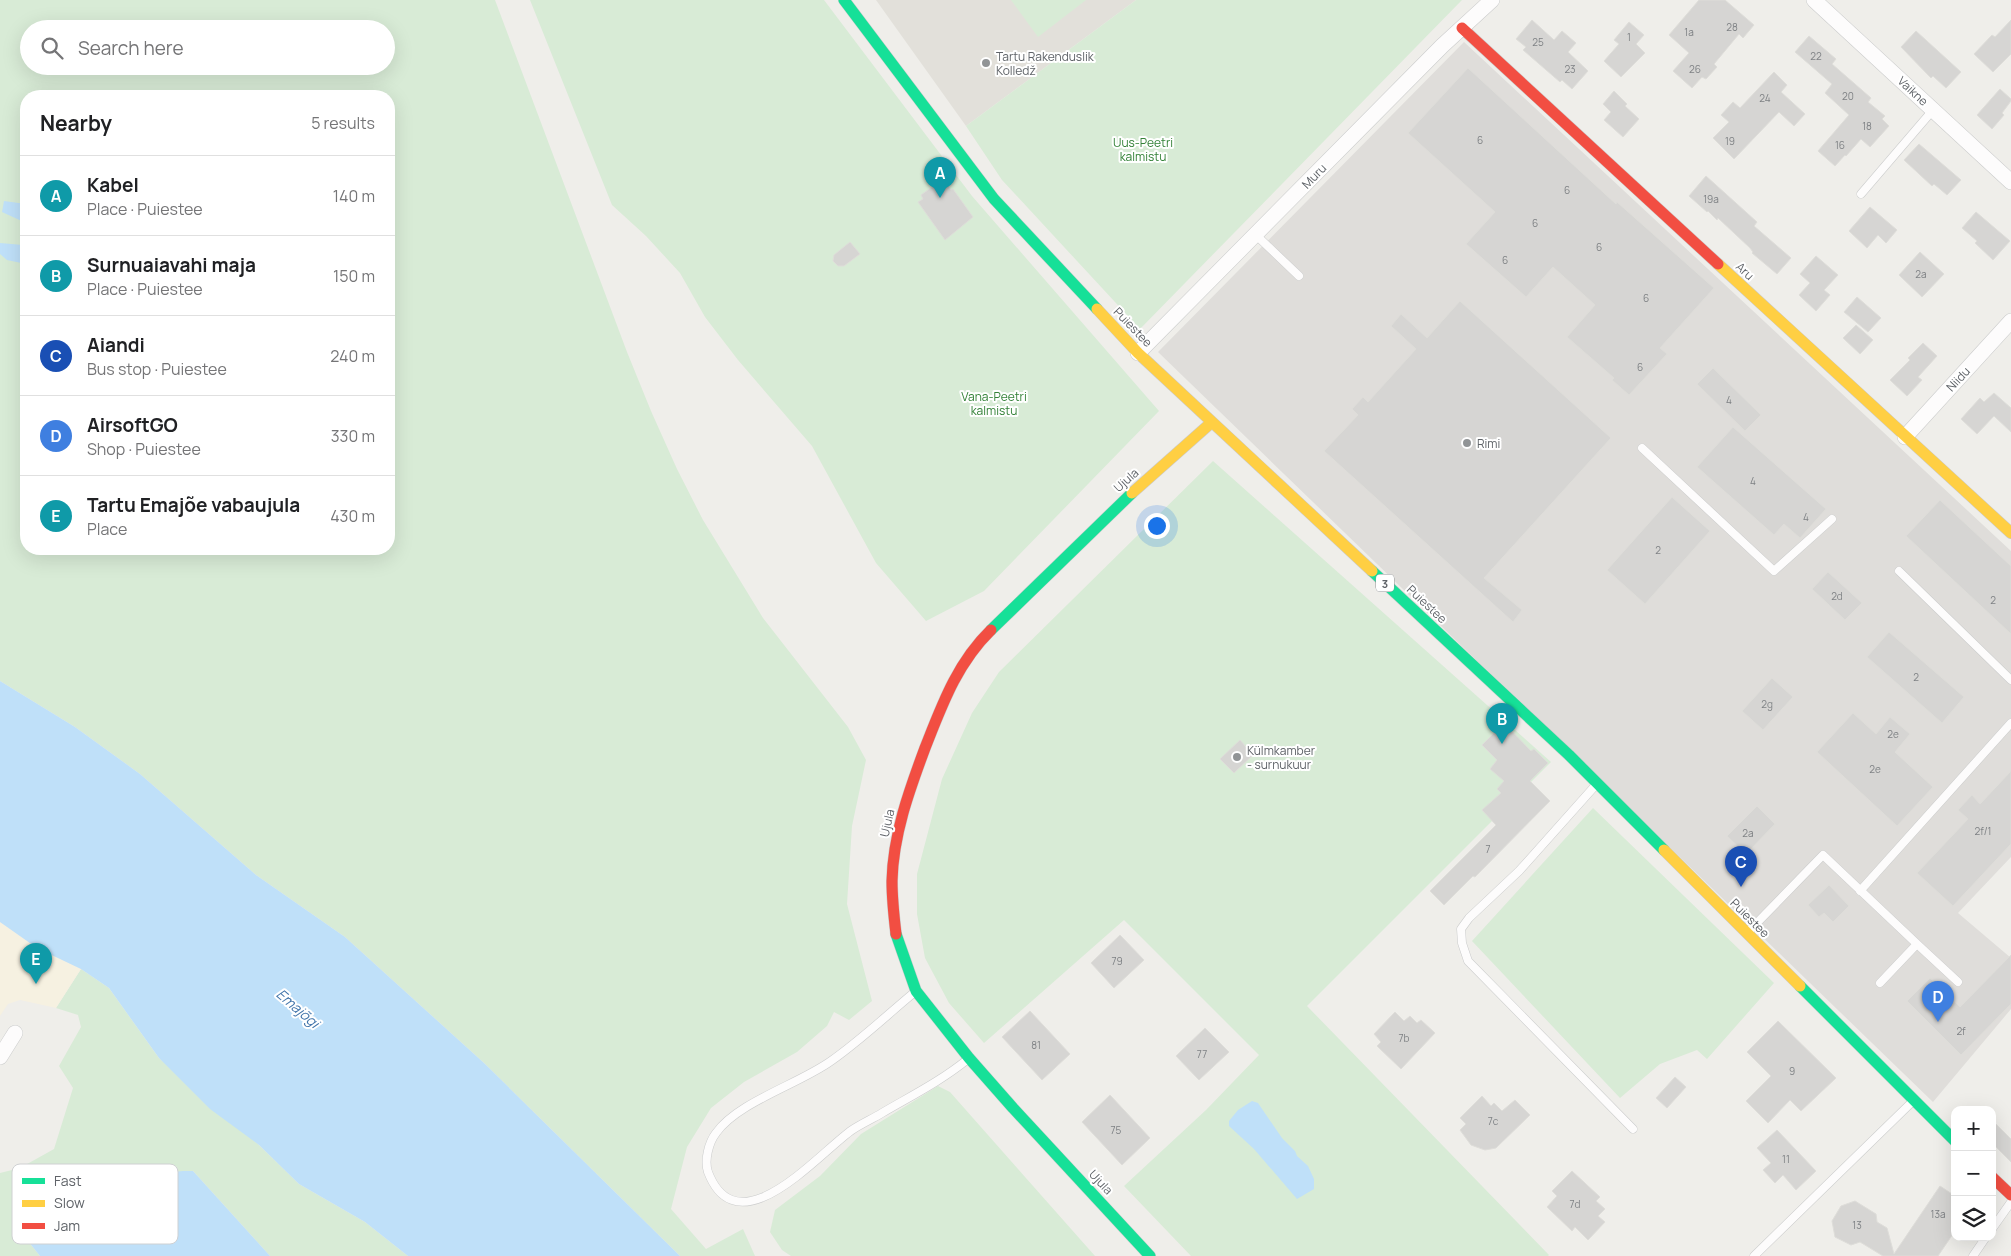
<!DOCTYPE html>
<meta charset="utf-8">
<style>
:root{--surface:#fff;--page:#f6f6f6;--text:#202124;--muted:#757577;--line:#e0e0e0;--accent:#919496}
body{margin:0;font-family:Manrope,sans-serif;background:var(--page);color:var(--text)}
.controls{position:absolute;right:15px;bottom:15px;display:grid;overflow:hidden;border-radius:10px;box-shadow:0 5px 20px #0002}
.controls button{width:45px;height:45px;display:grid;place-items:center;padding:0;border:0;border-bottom:1px solid var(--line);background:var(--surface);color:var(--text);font:25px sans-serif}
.you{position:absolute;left:1156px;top:525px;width:18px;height:18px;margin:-12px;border:4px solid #fff;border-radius:50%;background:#1a73e8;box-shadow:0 0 0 8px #1a73e833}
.badge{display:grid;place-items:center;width:32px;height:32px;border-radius:50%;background:var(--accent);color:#fff;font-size:16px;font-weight:700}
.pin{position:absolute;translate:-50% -41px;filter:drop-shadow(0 1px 2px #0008)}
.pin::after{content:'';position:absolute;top:26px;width:18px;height:15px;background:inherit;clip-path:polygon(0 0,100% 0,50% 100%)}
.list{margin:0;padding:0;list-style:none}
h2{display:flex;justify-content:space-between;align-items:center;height:65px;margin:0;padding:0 20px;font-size:21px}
h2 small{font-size:16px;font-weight:400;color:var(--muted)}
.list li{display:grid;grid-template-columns:32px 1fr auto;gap:15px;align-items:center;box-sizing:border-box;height:80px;padding:0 20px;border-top:1px solid var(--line)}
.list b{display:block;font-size:19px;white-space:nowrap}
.list p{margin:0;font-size:16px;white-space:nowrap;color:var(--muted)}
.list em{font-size:16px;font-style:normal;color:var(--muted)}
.icon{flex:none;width:28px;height:28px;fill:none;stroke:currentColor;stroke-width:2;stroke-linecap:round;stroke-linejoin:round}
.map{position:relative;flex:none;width:2011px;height:1256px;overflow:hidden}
.search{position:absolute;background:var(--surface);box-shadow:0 5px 20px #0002;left:20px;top:20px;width:375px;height:55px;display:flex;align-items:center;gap:12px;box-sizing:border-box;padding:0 18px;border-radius:28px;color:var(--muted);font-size:19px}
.panel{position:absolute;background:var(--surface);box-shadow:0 5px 20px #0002;left:20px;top:90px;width:375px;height:465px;border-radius:20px}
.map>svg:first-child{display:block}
</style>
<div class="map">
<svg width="2011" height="1256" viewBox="0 0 2011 1256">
<rect width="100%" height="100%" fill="#efeeea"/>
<path fill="#dfddda" d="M1464,42L2011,551V857L1958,913L2011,958V1009L1933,1102L1158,352Z"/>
<path fill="#e2e0da" d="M876,0H1136L966,126Z"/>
<path fill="#d8ebd6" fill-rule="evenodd" d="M0,0H495L627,352L651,411L677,469L703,520L763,618L848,727L866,760L852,826L847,904L872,1001L849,1020L834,1012L827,1026L797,1052L744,1082L711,1108L687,1147L671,1209L706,1249L743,1229L755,1256H680L484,1063L345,937L256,875L140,774L75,727L0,681ZM29,29H386V66H29ZM26,96H389V549H26Z
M530,0H824L972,196L1159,411L984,591L926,621L876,563L812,446L738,360L705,317L680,273L646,236L612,205Z
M1011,0H1086L1038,37Z
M1136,0H1462L1140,329L1002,180L966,126Z
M1213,461L1551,762L1307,1006L1549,1255L1548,1256H1191L1124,1186L1206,1110L1259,1055L1124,920L984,1043L949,1003L925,958L917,914V874L942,779L972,713L999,672Z
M1593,808L1774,983L1707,1059L1697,1050L1660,1064L1620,1098L1472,941Z
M81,969L109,988L159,1058L259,1145L299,1184L365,1222L408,1256H270L193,1171C168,1169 133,1205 118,1200C111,1197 106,1189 100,1185L85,1186L72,1196L28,1241L40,1256H0V1173L20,1168L54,1149L73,1088L59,1066L81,1027L78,1015L56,1008Z
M938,1086L950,1092L1095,1256H791L782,1250L770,1232L775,1210L820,1176L861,1134Z"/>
<path fill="#f6f1e1" d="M0,922L37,948L81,969L56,1008L20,1000L8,1004L0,1016Z"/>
<path fill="#bfe0f9" d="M4,201L26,204V223L2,212Z
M26,225V264L7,260L0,254V243L23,245Z
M0,681L75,727L140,774L256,875L345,937L484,1063L680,1256H408L365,1222L299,1184L259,1145L210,1109L159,1058L109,988L81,969L37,948L0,922Z
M1252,1101L1258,1103L1282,1138L1295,1151L1297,1156L1308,1166L1314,1179V1189L1297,1199L1254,1149L1229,1126V1121L1238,1110Z
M183,1171H193L270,1256H40L28,1241C32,1235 35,1227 40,1222C49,1211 87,1178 100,1185C114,1191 110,1202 129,1200L174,1172Z"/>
<path fill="#d6d5d3" stroke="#deddd9" d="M1699,0H1725L1754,25L1743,38L1739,34L1714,64L1717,67L1706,79L1702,77L1692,88L1673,71L1689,53L1669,35Z
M1532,20L1554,40L1562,31L1576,43L1568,52L1588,71L1572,89L1562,80L1560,82L1523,50L1526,47L1516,39Z
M2011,20V54L1993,72L1974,54L1992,35L1995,37Z
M1629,22L1644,35L1636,44L1645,53L1621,77L1604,61L1619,44L1614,40Z
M1916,31L1961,72L1946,88L1933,76L1931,78L1901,47Z
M1809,36L1836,59L1832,64L1871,98L1868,102L1885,116L1882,119L1889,126L1870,147L1861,139L1846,156L1845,155L1835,166L1818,151L1849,115L1825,93L1832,84L1795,52Z
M1468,68L1616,204L1617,202L1714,288L1660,348L1667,354L1629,395L1612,380L1614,378L1567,337L1595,305L1553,267L1526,297L1466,244L1495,212L1408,133Z
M1774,72L1787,85L1781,92L1805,114L1794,126L1779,112L1734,159L1713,138L1729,122L1721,115L1733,102L1740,108Z
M2000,89L2011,99V101L2002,113L2004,115L1992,129L1977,115Z
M1614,91L1627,104L1625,106L1639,119L1623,137L1604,120L1611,112L1603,104Z
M1919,144L1961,180L1947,195L1934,184L1932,186L1904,160Z
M1706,176L1757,222L1754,226L1791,258L1777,274L1752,253L1753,252L1750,248L1718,218L1717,220L1708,211L1707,212L1689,196Z
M943,179L951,190L953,189L973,217L945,240L918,202L923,199L921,195Z
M1870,207L1897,230L1886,243L1878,235L1867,248L1849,231Z
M1976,212L2010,241L1993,260L1975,243L1977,241L1962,228Z
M850,242L860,254L844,266H838L833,261L834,255Z
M1920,252L1944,274L1922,297L1899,275Z
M1816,256L1838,275L1824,290L1830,295L1816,311L1799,295L1810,283L1800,274Z
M1857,297L1881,318L1868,332L1844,312Z
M1460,301L1611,438L1484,578L1522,610L1513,622L1324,451L1358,415L1352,409L1363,397L1368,402L1416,349L1391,326L1401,314L1427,338Z
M1856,325L1873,340L1860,354L1843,338Z
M1923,343L1937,356L1918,377L1922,380L1907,396L1890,380L1910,360L1908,358Z
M1713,368L1761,415L1745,431L1697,384Z
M1994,393L2011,408V432L1994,416L1977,434L1961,419L1980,398L1984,402Z
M1733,427L1826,509L1800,538L1784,524L1774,535L1697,467Z
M1672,497L1710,531L1645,604L1607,570Z
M1940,500L2011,566V634L1906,536Z
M1828,572L1862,603L1845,620L1812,589Z
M1889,632L1964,697L1942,723L1867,657Z
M1772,678L1793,697L1763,730L1742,711Z
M1853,713L1876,734L1890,717L1910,734L1895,752L1933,787L1897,826L1817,752Z
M1504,723L1531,751L1534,749L1548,763L1530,781L1550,801L1475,877L1473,876L1444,905L1430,891L1496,825L1482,810L1501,793L1497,789L1504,781L1490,769L1497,760L1482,745Z
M1240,740L1253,755L1234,773L1220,759Z
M2011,771V844L1953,906L1917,873L1968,819L1958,810L1972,795L1980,804Z
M1757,806L1775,824L1746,854L1727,836Z
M1829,885L1849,906L1833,922L1824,913L1819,917L1808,905Z
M1120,935L1144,960L1114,988L1091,963Z
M2011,955V1004L1961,1055L1907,1001L1930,978L1960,1007Z
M1030,1011L1070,1054L1042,1080L1002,1037Z
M1395,1012L1404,1021L1410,1016L1417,1023L1421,1020L1435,1033L1401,1069L1377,1046L1381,1042L1374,1034Z
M1778,1021L1836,1078L1801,1111L1790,1100L1768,1123L1746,1101L1771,1076L1747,1052Z
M1205,1028L1229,1052L1199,1080L1176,1056Z
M1675,1077L1686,1087L1667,1108L1656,1098Z
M1110,1095L1150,1138L1122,1165L1082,1122Z
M1482,1096L1491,1106L1494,1103L1502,1111L1515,1100L1530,1115L1496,1148L1485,1150L1471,1145L1460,1130L1466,1124L1460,1118Z
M1992,1120L2011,1139V1162L1992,1143Z
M1777,1130L1816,1171L1796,1190L1783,1175L1775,1183L1763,1170L1771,1163L1757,1148Z
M1572,1171L1600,1197L1596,1201L1605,1209L1598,1216L1605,1222L1588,1240L1575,1227L1572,1231L1547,1207L1557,1196L1552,1191Z
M1940,1186L1955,1196V1231L1938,1256H1883L1860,1242L1851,1245L1835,1237L1832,1221L1841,1206L1855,1201L1876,1214L1877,1222L1887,1228L1894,1254Z"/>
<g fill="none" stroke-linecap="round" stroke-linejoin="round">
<g stroke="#cbcccc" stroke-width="9">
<path id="lane" d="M1861,194L1933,110
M1256,235L1299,276
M1642,448L1774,571L1832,519
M1899,571L2011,680
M1594,787L1519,871L1469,918L1461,929L1462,943L1468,961L1633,1129
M1860,891L2011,723
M1750,930L1823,855L1917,944L1880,983
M1917,944L1958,982
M916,991C888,1014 861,1040 831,1061C799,1084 738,1102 716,1133C709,1142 704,1160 708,1172C738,1250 819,1153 852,1130C861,1124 872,1119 882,1113C911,1096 941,1081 968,1059
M1992,1229L2011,1202
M1754,1256L1912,1102
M1973,1256L1986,1237"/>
</g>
<g stroke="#cbcccc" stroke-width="16">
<path id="street" d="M1814,0L2011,182
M1138,353L1442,46L1492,0
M1905,437L2011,321
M0,1057L15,1033"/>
</g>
<g stroke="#cacacb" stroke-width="12">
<path id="fast" d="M844,0L994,199L1097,309
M1372,571L1569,755L1664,850
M991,630L1132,493
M896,934L916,991L969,1058L1013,1108L1150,1256
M1800,986L1955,1141"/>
</g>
<g stroke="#cacacb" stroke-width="12">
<path id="slow" d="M1718,264L2011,533
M1097,309L1138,353L1372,571
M1132,493L1212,422
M1664,850L1800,986"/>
</g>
<g stroke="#cacacb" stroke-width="12">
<path id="jam" d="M1462,28L1718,264
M896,934C894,917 892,898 892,881C893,835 909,791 925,748C942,705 957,663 991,630
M1992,1177L2011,1195"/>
</g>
<use href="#lane" stroke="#fdfcfc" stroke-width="8"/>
<use href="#street" stroke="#fdfcfc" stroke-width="15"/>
<use href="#fast" stroke="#16e098" stroke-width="11"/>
<use href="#slow" stroke="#ffcf43" stroke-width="11"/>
<use href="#jam" stroke="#f24e42" stroke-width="11"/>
</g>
<g fill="#919496" stroke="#fff" stroke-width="2">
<circle cx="986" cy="63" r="5"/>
<circle cx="1467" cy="443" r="5"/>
<circle cx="1237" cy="757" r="5"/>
</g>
<g text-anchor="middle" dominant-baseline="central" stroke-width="4" stroke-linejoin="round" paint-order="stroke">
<g font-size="10" fill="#7e8184">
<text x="1732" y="27">28</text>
<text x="1689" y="32">1a</text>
<text x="1629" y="37">1</text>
<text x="1538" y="42">25</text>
<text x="1816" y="56">22</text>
<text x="1570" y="69">23</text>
<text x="1695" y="69">26</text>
<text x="1848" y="96">20</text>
<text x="1765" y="98">24</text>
<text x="1867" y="126">18</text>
<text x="1480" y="140">6</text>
<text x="1730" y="141">19</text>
<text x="1840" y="145">16</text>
<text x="1567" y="190">6</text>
<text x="1711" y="199">19a</text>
<text x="1535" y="223">6</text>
<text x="1599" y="247">6</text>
<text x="1505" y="260">6</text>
<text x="1921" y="274">2a</text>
<text x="1646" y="298">6</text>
<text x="1640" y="367">6</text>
<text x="1729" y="400">4</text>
<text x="1753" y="481">4</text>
<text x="1806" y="517">4</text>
<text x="1658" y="550">2</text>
<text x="1837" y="596">2d</text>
<text x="1993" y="600">2</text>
<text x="1916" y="677">2</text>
<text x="1767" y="704">2g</text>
<text x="1893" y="734">2e</text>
<text x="1875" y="769">2e</text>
<text x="1983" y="831">2f/1</text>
<text x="1748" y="833">2a</text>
<text x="1488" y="849">7</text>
<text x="1117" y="961">79</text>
<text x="1961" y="1031">2f</text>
<text x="1404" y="1038">7b</text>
<text x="1036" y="1045">81</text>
<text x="1202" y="1054">77</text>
<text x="1792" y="1071">9</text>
<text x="1493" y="1121">7c</text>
<text x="1116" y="1130">75</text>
<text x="1786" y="1159">11</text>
<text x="1575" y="1204">7d</text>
<text x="1938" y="1214">13a</text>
<text x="1857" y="1225">13</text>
</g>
<rect fill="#fff" stroke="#8f9295" stroke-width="1" x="1376" y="574.5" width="18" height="17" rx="4"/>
<g font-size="11" font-weight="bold" fill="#5f6368">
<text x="1385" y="583">3</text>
</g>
<g font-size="12" fill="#5f6368" stroke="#fff" text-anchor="start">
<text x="996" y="56">Tartu Rakenduslik<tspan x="996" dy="14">Kolledž</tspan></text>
<text x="1477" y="443">Rimi</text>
<text x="1247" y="750">Külmkamber<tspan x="1247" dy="14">- surnukuur</tspan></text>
</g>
<g font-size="12" fill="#5f6368" stroke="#fff">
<text transform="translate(1913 91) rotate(43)">Vaikne</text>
<text transform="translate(1314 176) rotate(-46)">Muru</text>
<text transform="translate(1745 271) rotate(43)">Aru</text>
<text transform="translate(1133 327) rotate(46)">Puiestee</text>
<text transform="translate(1958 379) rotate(-47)">Niidu</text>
<text transform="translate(1126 480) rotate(-42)">Ujula</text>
<text transform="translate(1427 604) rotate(43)">Puiestee</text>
<text transform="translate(887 823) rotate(-77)">Ujula</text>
<text transform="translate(1750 918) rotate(45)">Puiestee</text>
<text transform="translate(1101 1182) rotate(47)">Ujula</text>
</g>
<g font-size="12" fill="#348238" stroke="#fff">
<text x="1143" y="142">Uus-Peetri<tspan x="1143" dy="14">kalmistu</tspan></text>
<text x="994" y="396">Vana-Peetri<tspan x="994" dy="14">kalmistu</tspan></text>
</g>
<g font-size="14" font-style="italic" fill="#4174aa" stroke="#fff">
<text transform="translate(298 1008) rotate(41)">Emajõgi</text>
</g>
</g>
<rect x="12" y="1164" width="166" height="80" rx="8" fill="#fff" stroke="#cfd0d2" stroke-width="1"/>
<rect x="22" y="1178" width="23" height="6" fill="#16e098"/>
<rect x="22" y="1200" width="23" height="7" fill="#ffcf43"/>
<rect x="22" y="1223" width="23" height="6" fill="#f24e42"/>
<g font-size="14" fill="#5f6368">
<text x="54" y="1186">Fast</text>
<text x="54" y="1208">Slow</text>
<text x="54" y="1231">Jam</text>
</g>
</svg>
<div class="controls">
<button>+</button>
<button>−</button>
<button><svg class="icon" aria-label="layers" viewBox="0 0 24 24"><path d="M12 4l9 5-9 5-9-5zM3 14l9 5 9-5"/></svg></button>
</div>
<div class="you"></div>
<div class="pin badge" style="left:940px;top:198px;background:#0f9aa8">A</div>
<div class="pin badge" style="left:1502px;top:744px;background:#0f9aa8">B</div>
<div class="pin badge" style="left:1741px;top:887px;background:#1a4fb4">C</div>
<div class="pin badge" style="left:1938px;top:1022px;background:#3f7fe0">D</div>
<div class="pin badge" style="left:36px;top:984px;background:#0f9aa8">E</div>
<div class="search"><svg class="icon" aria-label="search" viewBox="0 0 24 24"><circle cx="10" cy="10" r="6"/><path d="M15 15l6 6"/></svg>Search here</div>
<section class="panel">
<h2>Nearby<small>5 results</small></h2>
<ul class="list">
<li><span class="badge" style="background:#0f9aa8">A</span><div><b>Kabel</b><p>Place · Puiestee</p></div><em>140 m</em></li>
<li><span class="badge" style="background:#0f9aa8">B</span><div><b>Surnuaiavahi maja</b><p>Place · Puiestee</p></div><em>150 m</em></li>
<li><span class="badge" style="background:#1a4fb4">C</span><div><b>Aiandi</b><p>Bus stop · Puiestee</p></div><em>240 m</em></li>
<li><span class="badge" style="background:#3f7fe0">D</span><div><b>AirsoftGO</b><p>Shop · Puiestee</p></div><em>330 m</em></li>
<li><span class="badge" style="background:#0f9aa8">E</span><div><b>Tartu Emajõe vabaujula</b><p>Place</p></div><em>430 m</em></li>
</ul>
</section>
</div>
